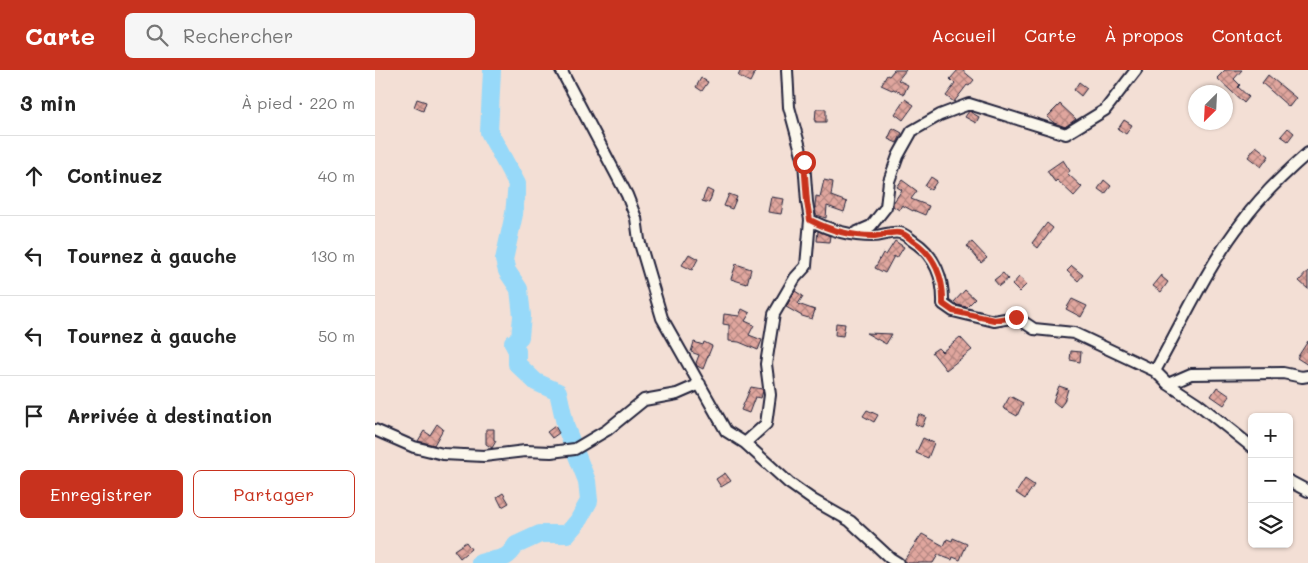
<!DOCTYPE html>
<html lang="fr">
<meta charset="utf-8">
<style>
:root{--surface:#fff;--page:#f6f6f6;--text:#222;--muted:#767676;--line:#e0e0e0;--accent:#c8321e}
body{margin:0;font-family:Mali,sans-serif;background:var(--page);color:var(--text)}
.controls{position:absolute;right:15px;bottom:15px;display:grid;overflow:hidden;border-radius:8px;box-shadow:0 1px 4px #0004}
.controls button{width:45px;height:45px;display:grid;place-items:center;padding:0;border:0;border-bottom:1px solid var(--line);background:var(--surface);color:var(--text);font:25px sans-serif}
.compass{position:absolute;left:813px;top:15px;width:45px;height:45px;border-radius:50%;background:var(--surface);box-shadow:0 1px 4px #0004;rotate:204deg}
.stop{position:absolute;width:15px;height:15px;margin:-11px;border:4px solid #c8321e;border-radius:50%;background:#fff}
.stop.end{background:#c8321e;border-color:#fff;box-shadow:0 1px 5px #0008}
.list{margin:0;padding:0;list-style:none}
h2{display:flex;justify-content:space-between;align-items:center;height:65px;margin:0;padding:0 20px;font-size:21px}
h2 small{font-size:16px;font-weight:400;color:var(--muted)}
.list li{display:grid;grid-template-columns:32px 1fr auto;gap:15px;align-items:center;box-sizing:border-box;height:80px;padding:0 20px;border-top:1px solid var(--line)}
.list b{display:block;font-size:19px;white-space:nowrap}
.list em{font-size:16px;font-style:normal;color:var(--muted)}
.actions{display:flex;gap:10px;padding:15px 20px}
.actions a{flex:1;padding:11px 0;border:1px solid var(--accent);border-radius:8px;text-align:center;font-size:18px;color:var(--accent)}
.actions .main{background:var(--accent);color:#fff}
.icon{flex:none;width:28px;height:28px;fill:none;stroke:currentColor;stroke-width:2;stroke-linecap:round;stroke-linejoin:round}
.map{position:relative;flex:none;width:933px;height:493px;overflow:hidden}
header{display:flex;align-items:center;gap:30px;box-sizing:border-box;height:70px;padding:0 25px;background:var(--accent);color:#fff}
header strong{font-size:24px}
nav{display:flex;gap:28px;margin-inline-start:auto;font-size:18px}
.search{width:350px;height:45px;background:var(--page);display:flex;align-items:center;gap:12px;box-sizing:border-box;padding:0 18px;border-radius:8px;color:var(--muted);font-size:19px}
main{display:flex}
aside{flex:1;background:var(--surface)}
.map>svg:first-child{display:block}
</style>
<header>
<strong>Carte</strong>
<div class="search"><svg class="icon" aria-label="search" viewBox="0 0 24 24"><circle cx="10" cy="10" r="6"/><path d="M15 15l6 6"/></svg>Rechercher</div>
<nav><a>Accueil</a><a>Carte</a><a>À propos</a><a>Contact</a></nav>
</header>
<main>
<aside>
<h2>3 min<small>À pied · 220 m</small></h2>
<ul class="list">
<li><svg class="icon" aria-label="ahead" viewBox="0 0 24 24"><path d="M12 20V5M6 11l6-6 6 6"/></svg><div><b>Continuez</b></div><em>40 m</em></li>
<li><svg class="icon" aria-label="left" viewBox="0 0 24 24"><path d="M17 20v-9H6M10 6l-5 5 5 5"/></svg><div><b>Tournez à gauche</b></div><em>130 m</em></li>
<li><svg class="icon" aria-label="left" viewBox="0 0 24 24"><path d="M17 20v-9H6M10 6l-5 5 5 5"/></svg><div><b>Tournez à gauche</b></div><em>50 m</em></li>
<li><svg class="icon" aria-label="arrive" viewBox="0 0 24 24"><path d="M6 21V4h12l-3 4 3 4H6"/></svg><div><b>Arrivée à destination</b></div></li>
</ul>
<div class="actions"><a class="main">Enregistrer</a><a>Partager</a></div>
</aside>
<div class="map">
<svg width="933" height="493" viewBox="0 0 933 493">
<defs>
<pattern id="building-cross-hatch" width="8" height="8" patternUnits="userSpaceOnUse" patternTransform="scale(1.25)"><rect width="8" height="8" fill="#e0a69e"/><path d="M0 0l8 8M0 8l8-8" fill="none" stroke="#b58782"/></pattern>
</defs>
<rect width="100%" height="100%" fill="#f3dfd5"/>
<filter id="ink" filterUnits="userSpaceOnUse"><feTurbulence type="fractalNoise" baseFrequency=".02" numOctaves="2"/><feDisplacementMap in="SourceGraphic" scale="10" xChannelSelector="R" yChannelSelector="G"/><feConvolveMatrix kernelMatrix="1 2 1 2 8 2 1 2 1" color-interpolation-filters="sRGB"/></filter>
<g filter="url(#ink)">
<g fill="none" stroke-linecap="round" stroke-linejoin="round">
<path stroke="#97d9f9" stroke-width="18" d="M105,493C124,487 130,493 141,475L165,464H192L203,451L214,431L212,411L191,358L183,322L161,312L142,294V281L138,273L145,267L147,246L144,219L132,201L129,190L139,144L142,114L114,62L117,0"/>
</g>
<path fill="url(#building-cross-hatch)" stroke="#22223b" d="M366,0H381L375,12L363,6Z
M519,0H531L523,10L533,15L529,24L518,19L517,20L506,15L512,5L514,6Z
M583,0H587L599,10L594,16L592,15L579,32L571,26L580,14L575,9Z
M850,0H867L859,9L865,15L863,17L874,27L869,33L842,8Z
M893,5L921,28L914,37L887,13Z
M326,8L333,12L327,21L321,17Z
M704,12L712,18L706,26L699,20Z
M42,29L51,32L48,41L39,37Z
M530,29L539,35L528,50L520,44Z
M685,34L701,49L690,57L679,53L672,47Z
M441,39H451V52H440Z
M594,41L604,47L601,53L590,47Z
M749,50L757,55L751,64L743,59Z
M518,58L527,63L522,73L513,69Z
M913,58L919,63L913,71L906,66Z
M881,76L894,86L886,97L873,87Z
M688,90L695,101L692,103L707,117L699,126L682,110L680,112L672,101Z
M556,107L562,111L556,120L550,116Z
M449,110L458,112L456,126L472,132L469,142L452,136L451,148L441,145L440,135L441,126L445,127Z
M527,110L542,121L536,129L554,136L550,145L538,140V141L527,135L524,140L518,136V133L527,120L522,117Z
M729,110L736,116L730,124L723,119Z
M332,119L338,122L334,133L327,131Z
M354,124L362,127L357,139L349,136Z
M396,127L409,129L406,144L393,142Z
M672,153L678,158L663,178L657,173Z
M443,161L455,166L454,172L442,171Z
M520,171L529,177L522,188L519,186L510,203L500,198L508,183L511,185Z
M597,172L612,188L606,193L592,176Z
M314,184L323,189L317,200L307,195Z
M361,194L376,199L372,214L356,209Z
M697,196L708,205L703,211L692,201Z
M933,201V219L924,211Z
M628,203L633,209L624,216L619,210Z
M787,205V207L793,212L786,222L778,216Z
M644,207L652,214L644,222L637,215Z
M590,220L600,229L592,237L582,235L579,232Z
M420,221L428,226L423,234L440,240L437,249L427,246L411,237Z
M697,229L712,236L706,247L691,239Z
M367,239L375,243L370,251L379,255L374,265L387,270L383,280L364,272L354,271V255L348,254L349,244L364,246Z
M461,253L470,254L468,266L460,265Z
M491,263L517,264L511,274Z
M585,267L597,280L571,300L557,282L563,278L567,282Z
M933,271V295L922,288Z
M319,272L328,275L329,272L337,276L328,299L322,296L321,293L324,285L316,282Z
M696,281L706,282L705,292L695,290Z
M684,316L693,319L689,332L685,337L678,331Z
M376,317L387,319L388,321L386,328L380,327L374,343L366,340Z
M842,317L855,326L849,335L836,326Z
M635,326L648,333L642,346L628,338Z
M492,340L503,345L499,352L488,346Z
M544,344L551,347L547,357L540,354Z
M62,354L68,359L59,375L43,371L49,361L55,365Z
M180,356L184,363L177,368L172,362Z
M111,359H119V370L121,371L117,378L111,374Z
M548,368L559,373L553,388L541,383Z
M350,403L356,411L346,417L341,409Z
M650,409L659,415L650,429L641,423Z
M128,423L134,433L127,437L122,427Z
M547,464L569,476L572,469L577,471L578,468L592,474L585,490L578,487L577,490L563,485L558,493H533L529,490Z
M91,472L96,479L85,488L79,480Z"/>
<g fill="none" stroke-linecap="round" stroke-linejoin="round">
<g stroke="#22223b" stroke-width="14">
<path id="street" d="M186,0L252,125L261,148L264,170L287,248L351,361L370,373L414,413L438,430L475,451L515,488L523,493
M435,150C454,160 477,166 498,166C507,166 516,161 525,163C530,164 534,168 538,171C560,185 569,209 568,234L578,241L619,251L641,247L659,259L699,263L780,301L793,314L822,333L877,377
M480,163L496,156L511,137L514,111L523,86L537,61L565,45L594,34L691,64L730,40L761,0
M780,301C807,253 833,195 867,152C886,126 909,104 933,83
M793,314L816,304L908,303L927,307L933,306
M0,360L39,377L68,384L109,386L150,381L176,382L200,379L232,360L269,330L302,324L325,314
M370,373L391,354L395,325L391,294L399,244L420,208L431,196L435,150L432,132L429,92L414,37L412,0
M914,411L933,421"/>
</g>
<use href="#street" stroke="#fbf7ec" stroke-width="10"/>
</g>
</g>
<g fill="none" stroke-linecap="round" stroke-linejoin="round" filter="url(#ink)">
<path stroke="#c8321e" stroke-width="6" d="M429,92L432,132L435,150C454,160 477,166 498,166C507,166 516,161 525,163C530,164 534,168 538,171C560,185 569,209 568,234L578,241L619,250L641,247"/>
</g>
</svg>
<div class="controls">
<button>+</button>
<button>−</button>
<button><svg class="icon" aria-label="layers" viewBox="0 0 24 24"><path d="M12 4l9 5-9 5-9-5zM3 14l9 5 9-5"/></svg></button>
</div>
<svg class="compass" viewBox="-18 -18 36 36"><path d="M0-13l5 13h-10z" fill="#e53935"/><path d="M0 13l5-13h-10z" fill="#767676"/></svg>
<div class="stop" style="left:429px;top:92px"></div>
<div class="stop end" style="left:641px;top:247px"></div>
</div>
</main>
